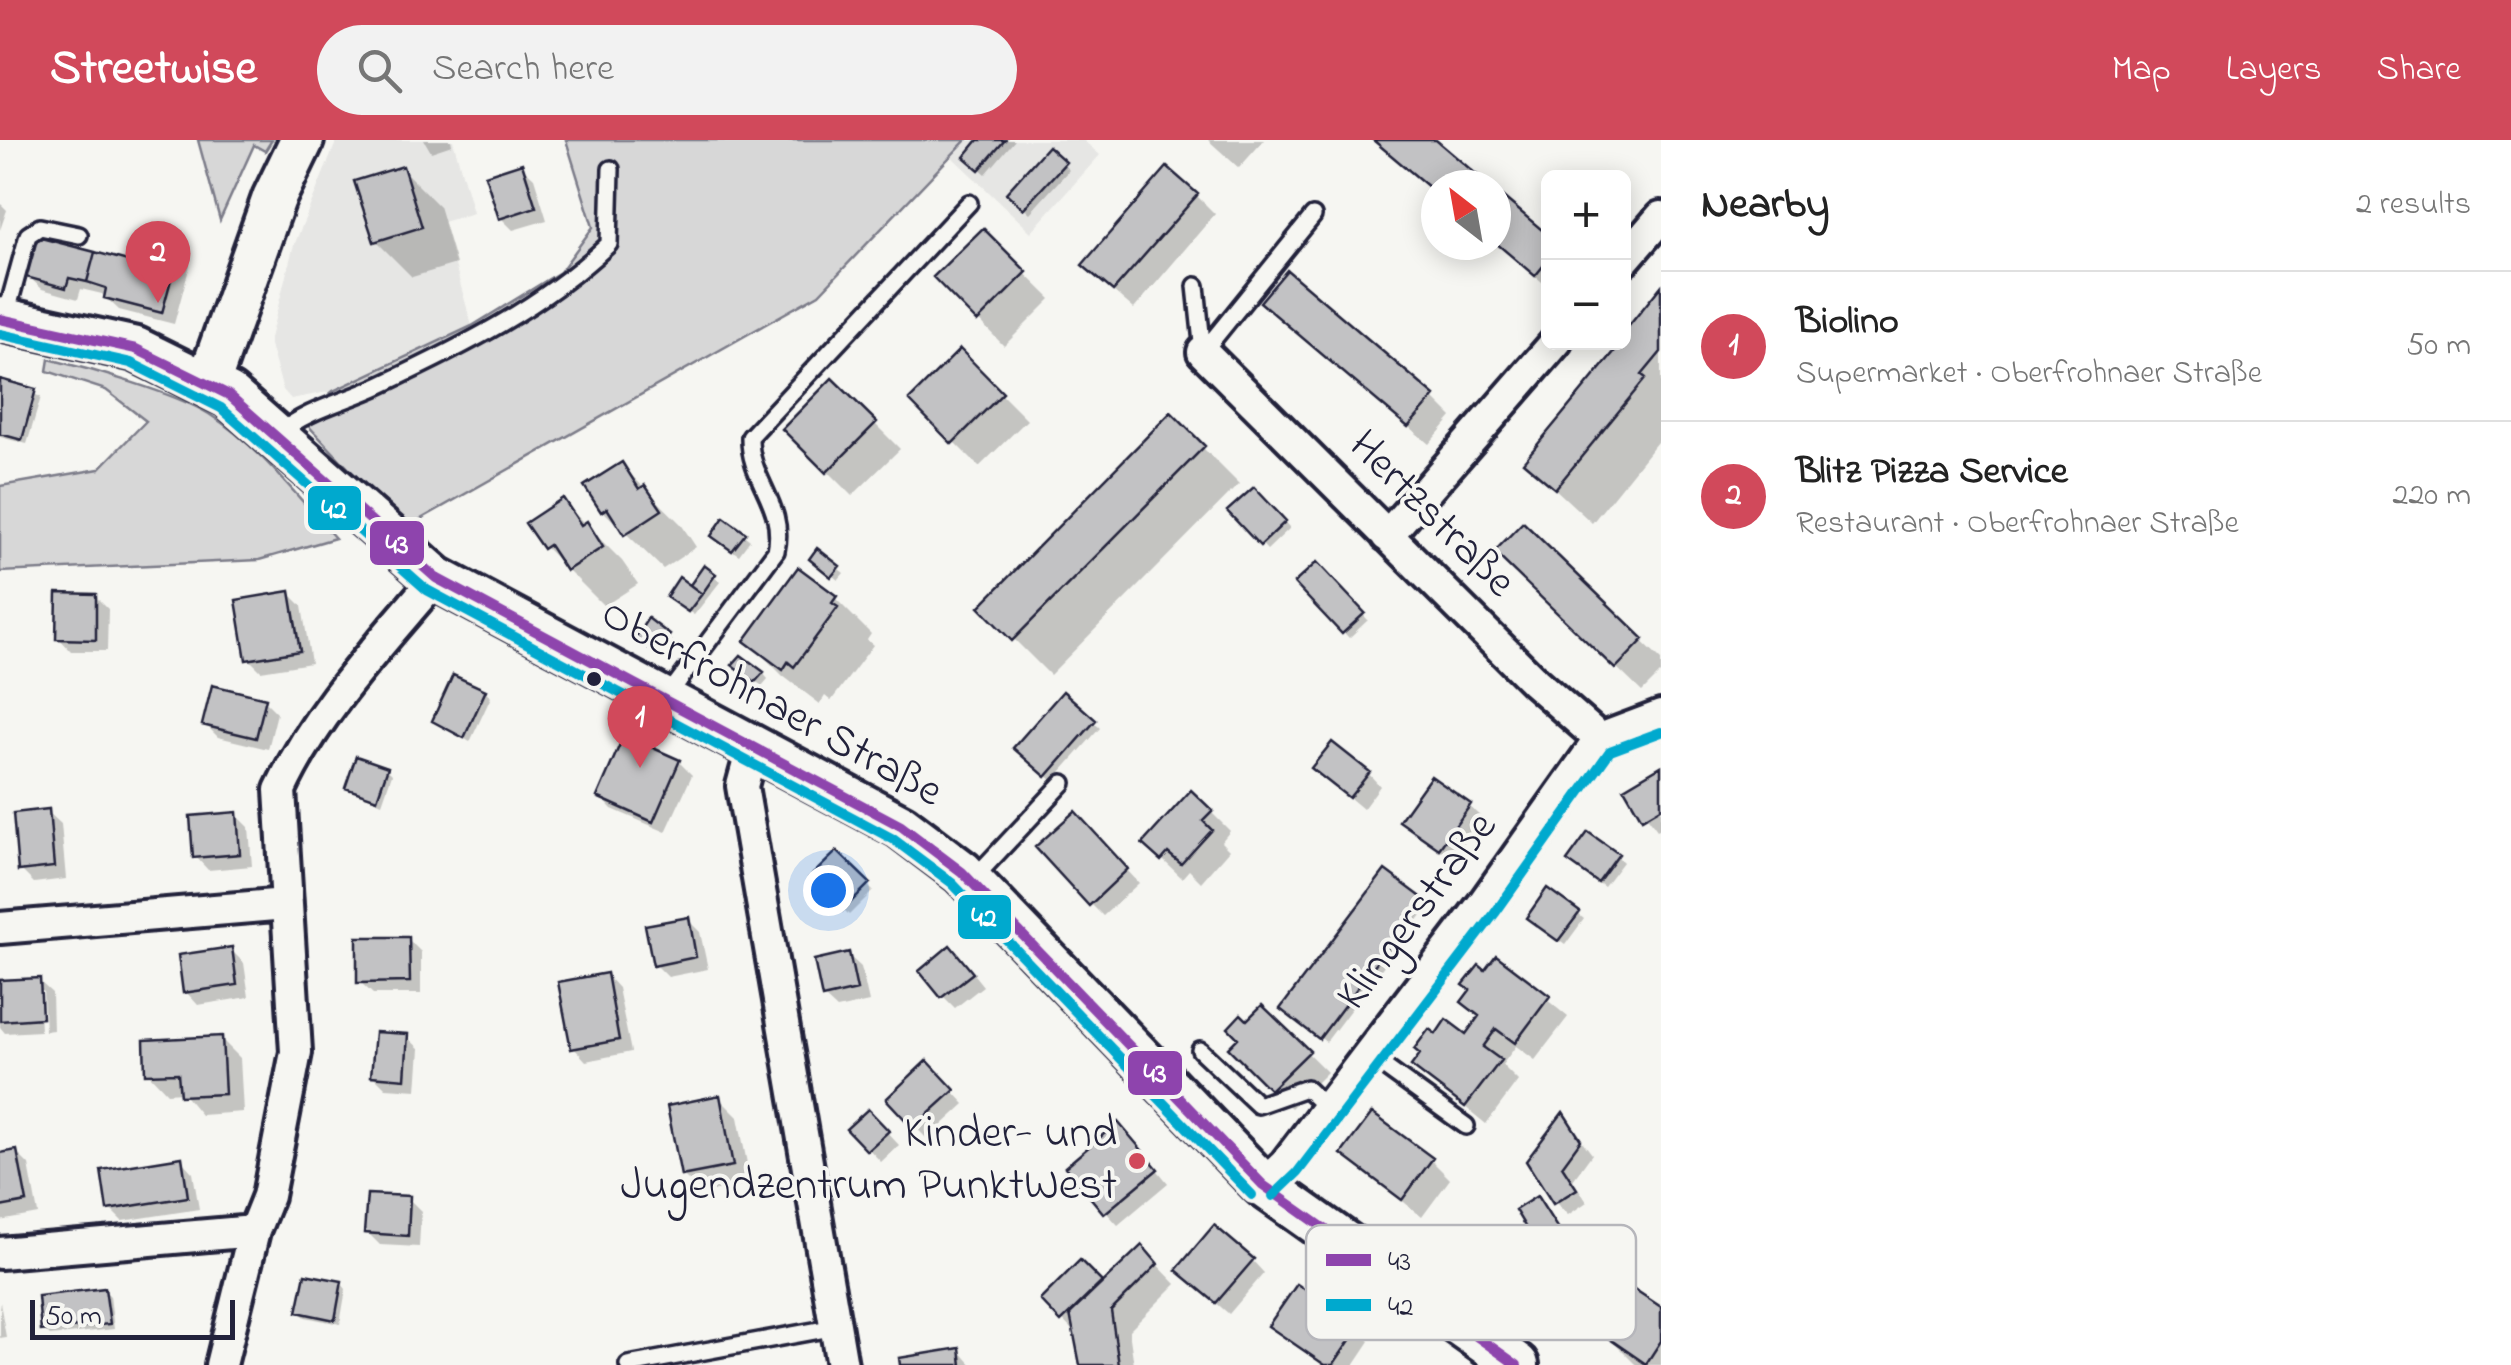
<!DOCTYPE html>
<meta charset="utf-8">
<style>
:root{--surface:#fff;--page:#f2f2f2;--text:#222;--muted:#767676;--line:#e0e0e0;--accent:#d1495b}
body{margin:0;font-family:"Indie Flower",sans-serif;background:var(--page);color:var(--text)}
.controls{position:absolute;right:30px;top:30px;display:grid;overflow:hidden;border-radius:15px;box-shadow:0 5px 25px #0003}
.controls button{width:90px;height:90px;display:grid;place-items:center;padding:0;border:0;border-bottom:2px solid var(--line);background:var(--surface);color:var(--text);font:50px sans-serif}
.compass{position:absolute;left:1421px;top:30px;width:90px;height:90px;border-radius:50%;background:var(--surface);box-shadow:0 5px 25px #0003;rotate:329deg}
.scale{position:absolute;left:30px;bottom:25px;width:205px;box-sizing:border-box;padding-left:10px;border:5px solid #22223b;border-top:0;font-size:28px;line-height:35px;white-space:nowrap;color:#22223b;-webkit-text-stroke:8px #f6f6f2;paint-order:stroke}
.you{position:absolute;left:828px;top:750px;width:35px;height:35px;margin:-25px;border:8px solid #fff;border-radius:50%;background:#1a73e8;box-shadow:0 0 0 15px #1a73e833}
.badge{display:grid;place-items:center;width:65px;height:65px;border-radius:50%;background:var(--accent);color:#fff;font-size:32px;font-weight:700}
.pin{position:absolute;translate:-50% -82px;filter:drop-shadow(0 2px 5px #0008)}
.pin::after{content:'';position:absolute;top:52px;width:35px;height:30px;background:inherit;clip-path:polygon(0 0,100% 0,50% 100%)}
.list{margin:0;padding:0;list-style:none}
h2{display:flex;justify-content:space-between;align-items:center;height:130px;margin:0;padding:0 40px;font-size:42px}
h2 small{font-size:32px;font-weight:400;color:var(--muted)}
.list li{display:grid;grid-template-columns:65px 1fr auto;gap:30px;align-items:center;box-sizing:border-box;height:150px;padding:0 40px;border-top:2px solid var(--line)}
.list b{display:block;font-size:38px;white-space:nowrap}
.list p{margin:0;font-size:32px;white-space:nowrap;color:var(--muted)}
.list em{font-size:32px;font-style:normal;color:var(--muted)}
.icon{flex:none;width:55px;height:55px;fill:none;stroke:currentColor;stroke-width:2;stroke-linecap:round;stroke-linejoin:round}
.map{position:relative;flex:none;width:1661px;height:1225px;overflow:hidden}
header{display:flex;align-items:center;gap:60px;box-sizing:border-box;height:140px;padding:0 50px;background:var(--accent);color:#fff}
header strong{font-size:48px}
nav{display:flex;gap:55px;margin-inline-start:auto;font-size:35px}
.search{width:700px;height:90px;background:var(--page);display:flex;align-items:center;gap:25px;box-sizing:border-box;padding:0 35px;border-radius:55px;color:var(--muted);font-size:38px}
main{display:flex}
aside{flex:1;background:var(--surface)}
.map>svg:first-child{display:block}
</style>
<header>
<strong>Streetwise</strong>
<div class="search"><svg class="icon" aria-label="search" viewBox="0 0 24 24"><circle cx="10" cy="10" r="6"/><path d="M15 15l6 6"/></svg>Search here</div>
<nav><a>Map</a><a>Layers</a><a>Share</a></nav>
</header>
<main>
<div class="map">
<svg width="1661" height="1225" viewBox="0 0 1661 1225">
<rect width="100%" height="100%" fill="#f6f6f2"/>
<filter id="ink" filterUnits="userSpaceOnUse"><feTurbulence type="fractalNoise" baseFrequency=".01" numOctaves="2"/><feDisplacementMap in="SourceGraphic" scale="20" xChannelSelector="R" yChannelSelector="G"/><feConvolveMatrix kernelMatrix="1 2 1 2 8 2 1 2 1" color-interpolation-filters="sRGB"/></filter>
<g filter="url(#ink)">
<path fill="#e6e6e4" d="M337,0H453L473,73L443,82L472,186L333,251L291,259L283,250L269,202L293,108Z
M966,0H1083L1100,15L1031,92L952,17Z"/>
<path fill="#d7d7d7" stroke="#7c7c89" stroke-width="2.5" d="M198,0H272L265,11L254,5L220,80Z
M566,0H966L819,154L405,388L301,278L333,251L472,186L560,132L593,87Z
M49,219C90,229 175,253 209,274C259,306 295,354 335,398L259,420L0,432V346L99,329L146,281L106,250L47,231Z"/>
<path fill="#0003" d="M424,0H451L452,5L431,12Z
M982,0H1015L986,34L967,17Z
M1208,0H1264L1239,28Z
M1048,10L1069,30L1030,73L1009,53Z
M521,26L534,38L547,80L513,90L501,78Z
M402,29L439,66L456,124L412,137L376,101Z
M1496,54L1548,98V147L1496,103Z
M1196,55L1215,74L1134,169L1105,144Z
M0,63L7,70L0,90Z
M983,92L1051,159L1004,206L936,137Z
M178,112L190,125L174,184L119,170L102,154L81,149L78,159L42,149L29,137L136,126Z
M1661,152V297L1592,383L1526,322Z
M1283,181L1433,258L1452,277L1429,304Z
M960,213L1027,280L979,327L912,260Z
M0,241L41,257L27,304L0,297Z
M832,241L900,309L852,356L785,289Z
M1171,276L1239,344L1050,535L982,467Z
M621,325L681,384L696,407L663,429L603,371L587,347Z
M1254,350L1290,388L1267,410L1231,371Z
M563,362L622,421L638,444L604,466L545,407Z
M725,380L750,400L739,415L719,402Z
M1523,386L1661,520V533L1642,552L1497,412Z
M817,412L844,433L838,440L818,424Z
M1317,425L1368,480L1349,498L1297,443Z
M705,429L720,442L694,475L675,462Z
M289,453L302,466L311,523L261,531L249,519Z
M95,456L108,469L107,511H71L59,498Z
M835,458L871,494L867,500L873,505L831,561L825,556L820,564L783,536L747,500Z
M649,482L674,502L663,517L643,503Z
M741,530L763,533L768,539L762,546Z
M485,552L491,557L470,602L435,581Z
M1063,554L1100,588L1053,641L1016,608Z
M264,560L277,573L268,609L218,597L205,584Z
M625,599L679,622L692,635L666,692L612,669L600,656Z
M1314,628L1368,633L1380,646L1363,669Z
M387,629L392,634L382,663L347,648Z
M1661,629V688L1657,690L1627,649Z
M1469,666L1482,678L1453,719L1402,681Z
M48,672L61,684L66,739L34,743L21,730Z
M1211,672L1230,691L1221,702L1229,710L1201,742L1189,730L1182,738L1146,704Z
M236,674L249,687L252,726L208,730L196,717Z
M1087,687L1139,743L1103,776L1091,764Z
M837,714L873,751L849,775L813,738Z
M1617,716L1623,722L1604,747L1576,726Z
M1422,761L1428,767L1326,902L1288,874Z
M1578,774L1584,779L1565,805L1535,783Z
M688,780L700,792L708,829L668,837L655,824Z
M408,799L421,812V854H373L360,842Z
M231,810L244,823L249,857L198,865L186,852Z
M848,815L861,827L869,862L837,869L824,857Z
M1497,819L1568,877L1535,920L1516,906L1502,925L1518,941L1486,984L1415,926L1436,897L1467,898L1481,879L1464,862Z
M963,821L983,846L955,868L943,856Z
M606,835L618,848L631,912L586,921L574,908Z
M39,841L52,853L53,890L45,891L43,851H38L40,891L5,893L0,887V843Z
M1262,868L1327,932L1291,968L1231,908Z
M407,897L420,909L417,950L386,948L373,935Z
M221,899L240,918L243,972L201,975L182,952L167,953L148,933Z
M927,924L965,964L927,999L889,959Z
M719,958L738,977L751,1044L702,1054L683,1035Z
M868,972L899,1005L881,1022L850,989Z
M1563,976L1592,1014L1573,1040L1587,1062L1568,1075L1555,1062Z
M1131,998L1168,1043L1118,1085L1106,1072Z
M16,1012L29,1025L38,1074L0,1081V1015Z
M1345,1013L1431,1020L1450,1039L1422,1077Z
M181,1020L193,1033L199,1069L122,1081L109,1068Z
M408,1058L421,1071L419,1107L380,1105L367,1092Z
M1542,1065L1562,1095L1542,1107L1537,1101Z
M1142,1109L1176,1144L1129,1191L1134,1225H1083L1076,1194L1043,1160L1080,1123L1103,1146Z
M1252,1120L1264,1133L1229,1174L1192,1142Z
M341,1143L346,1149L340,1184L305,1177L300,1172Z
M105,1151L110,1156L114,1189L50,1196L44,1190Z
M0,1162L6,1197L0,1198Z
M1661,1170V1225H1636L1601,1190Z
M1271,1185L1357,1189L1370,1201L1354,1225H1323Z
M959,1210L972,1225H902Z"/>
<path fill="#c2c2c4" stroke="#22223b" stroke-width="2.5" d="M978,0H1005L979,30L964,17Z
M1373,0H1436L1489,45H1436V53Z
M1048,6L1066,22L1023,69L1006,53Z
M522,23L536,67L499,79L485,35Z
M403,26L422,87L374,102L354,41Z
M1167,27L1198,54L1113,151L1082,125Z
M1496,51L1548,95V120L1535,136L1496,103Z
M983,88L1027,132L977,182L933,137Z
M37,97L95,112L87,142L69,138L66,148L26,137Z
M141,100L179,110L162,173L104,158L106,148L87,142L95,112L135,123Z
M1287,130L1435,256L1408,287L1260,162Z
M1661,146V212L1642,235L1646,238L1555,349L1523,322L1614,212L1610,208L1615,202H1624V192Z
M960,209L1003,253L952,304L909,260Z
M832,238L877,282L826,333L782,289Z
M0,239L36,249L22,300L0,294Z
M1171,272L1205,306L1012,501L979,467Z
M622,322L639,349L645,345L662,370L624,395L607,368L601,372L584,346Z
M1254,347L1286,381L1260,406L1227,371Z
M563,358L581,385L587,381L603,407L566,431L549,405L543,409L525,383Z
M724,377L746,393L732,411L711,396Z
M1523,382L1644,499L1615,529L1494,412Z
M817,408L840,426L831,437L809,419Z
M1317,422L1365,473L1342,494L1294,443Z
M704,425L716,434L702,454L690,445Z
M798,427L837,456L832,463L838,467L794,527L788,522L783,530L744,501Z
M679,437L702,454L688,472L666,457Z
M290,451L300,511L246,520L236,460Z
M57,453L96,454V500L56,499Z
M648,478L670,495L656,513L635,498Z
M741,515L764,532L755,542L732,525Z
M453,535L486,550L464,598L432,581Z
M212,545L266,558L256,598L202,585Z
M1063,551L1096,580L1046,637L1013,608Z
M624,595L680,620L653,682L597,657Z
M1332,602L1370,632L1349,658L1311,628Z
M356,616L388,627L377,659L345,648Z
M1661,626V668L1642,679L1624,648Z
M1431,636L1471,664L1439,709L1399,681Z
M1191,650L1213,671L1203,681L1212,690L1181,724L1168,713L1161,721L1142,704Z
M49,669L54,727L18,731L13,673Z
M1075,671L1128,729L1089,766L1035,707Z
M237,672L240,714L193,718L190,676Z
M1588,692L1619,714L1598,743L1567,721Z
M837,711L870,743L842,771L809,738Z
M1385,730L1424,759L1319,899L1280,869Z
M1547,748L1580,772L1558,801L1526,778Z
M689,777L696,817L653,826L645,785Z
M357,797H409L410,842L357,843Z
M950,805L973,833L941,858L919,831Z
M232,807L237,845L183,853L178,815Z
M849,812L857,850L822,858L814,820Z
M1496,815L1550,856L1515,903L1496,889L1483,907L1501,920L1465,967L1411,926L1420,914L1414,909L1429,889L1436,894L1446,879L1466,894L1479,876L1461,862L1470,850L1463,845L1479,825L1485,830Z
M607,833L619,900L571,909L558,842Z
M40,838L42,878L0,881V840Z
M1262,865L1310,911L1270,950L1228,908L1238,898L1228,888L1241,874L1247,880Z
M375,892L408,894L405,939L371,936Z
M222,896L225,954L180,956L178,933L145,934L144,900Z
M927,920L955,950L913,988L886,959Z
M720,955L733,1026L681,1036L667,966Z
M868,969L889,991L867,1011L846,989Z
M1563,972L1581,1000L1562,1026L1577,1049L1553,1064L1526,1021Z
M1372,973L1433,1018L1402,1060L1341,1014Z
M1118,982L1158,1029L1104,1074L1065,1027Z
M17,1010L27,1062L0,1067V1013Z
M182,1017L188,1057L107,1070L101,1030Z
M367,1054L410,1056L408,1096L364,1093Z
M1537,1056L1558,1089L1535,1103L1515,1070Z
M1214,1085L1254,1119L1216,1163L1176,1130Z
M1142,1105L1158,1124L1111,1171L1119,1225H1080L1070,1174Z
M1080,1120L1102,1142L1061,1182L1040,1160Z
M305,1134L342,1141L335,1180L297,1172Z
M1297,1144L1359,1187L1333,1225H1325L1268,1186Z
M1628,1145L1661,1167V1201L1646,1224L1598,1191Z
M105,1148L110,1184L41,1191L38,1156Z
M960,1208L962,1225H900L899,1218Z"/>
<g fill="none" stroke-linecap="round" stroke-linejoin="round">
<g stroke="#22223b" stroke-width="22">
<path id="service" d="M1196,146L1203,212
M5,179L28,95L40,87L79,95
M1203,212L1313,76
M278,294C308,269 345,262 381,245C464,206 542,167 609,104L611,29
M666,558L776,411C786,364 749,341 750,297L969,63
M974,738L1063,643
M1200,910L1258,965L1306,948L1327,968
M1368,915L1466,986
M628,1225L836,1187"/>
</g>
<g stroke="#22223b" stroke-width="38">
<path id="minor" d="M1624,120L1661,77
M1203,212L1535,542L1600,599
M1387,396L1556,202
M753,605L742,646L842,1225
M0,788L286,764
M1263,1045L1285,1024L1483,764L1600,599L1661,576
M0,1113L254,1091
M221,1225L254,1091L268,1056L296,912L280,650C317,570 380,505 436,438"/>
</g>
<g stroke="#22223b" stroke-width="50">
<path id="secondary" d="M0,179L136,209L229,255L436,438L901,686L962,732L1263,1045L1517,1225
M208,244L274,58L302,0"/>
</g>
<use href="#service" stroke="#f6f6f2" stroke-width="15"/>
<use href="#minor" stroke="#f6f6f2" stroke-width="30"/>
<use href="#secondary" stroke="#f6f6f2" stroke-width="42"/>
<g stroke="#f6f6f2" stroke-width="18">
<path id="bus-1" d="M0,179L136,209L229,255L436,438L901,686L962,732L1263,1045L1517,1225"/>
</g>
<g stroke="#f6f6f2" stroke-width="18">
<path id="bus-2" d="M0,194L131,223L221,268L427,450L893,699L952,743L1252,1055
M1273,1056L1297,1033L1495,773L1610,611L1661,592"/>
</g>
<use href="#bus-1" stroke="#8e44ad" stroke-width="10"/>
<use href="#bus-2" stroke="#00a9ce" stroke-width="10"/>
</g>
</g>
<circle fill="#22223b" stroke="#f6f6f2" stroke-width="4" cx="594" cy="539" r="9"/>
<circle fill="#d1495b" stroke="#f6f6f2" stroke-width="4" cx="1137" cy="1021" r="10"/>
<g text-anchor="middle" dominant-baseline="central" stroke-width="8" stroke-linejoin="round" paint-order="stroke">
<g font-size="45" fill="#22223b" stroke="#f6f6f2">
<text transform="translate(1431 375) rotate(45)">Hertzstraße</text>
<text transform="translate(771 564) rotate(29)">Oberfrohnaer Straße</text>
<text transform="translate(1418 772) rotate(-53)">Klingerstraße</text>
</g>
<g font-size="45" fill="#22223b" stroke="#f6f6f2" text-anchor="end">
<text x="1117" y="995">Kinder- und<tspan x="1117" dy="52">Jugendzentrum PunktWest</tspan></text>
</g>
</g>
<rect x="1306" y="1085" width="330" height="115" rx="15" fill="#f6f6f2" stroke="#b6b6bb" stroke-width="2.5"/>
<rect x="1326" y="1114" width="45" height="12" fill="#8e44ad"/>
<rect x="1326" y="1159" width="45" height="12" fill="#00a9ce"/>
<g font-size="28" fill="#22223b">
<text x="1388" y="1130">43</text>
<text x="1388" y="1175">42</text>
</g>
<g stroke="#f6f6f2" stroke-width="4">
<rect x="306" y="344" width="57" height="48" rx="10" fill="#00a9ce"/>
<rect x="368" y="379" width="58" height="48" rx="10" fill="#8e44ad"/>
<rect x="956" y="753" width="57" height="48" rx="10" fill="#00a9ce"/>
<rect x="1126" y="909" width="58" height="48" rx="10" fill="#8e44ad"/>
</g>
<g font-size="28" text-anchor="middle" font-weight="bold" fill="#fff">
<text x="334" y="378">42</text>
<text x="397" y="413">43</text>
<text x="984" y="786">42</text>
<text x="1155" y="942">43</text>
</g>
</svg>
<div class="controls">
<button>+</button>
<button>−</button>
</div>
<svg class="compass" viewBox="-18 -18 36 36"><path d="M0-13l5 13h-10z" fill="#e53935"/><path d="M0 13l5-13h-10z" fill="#767676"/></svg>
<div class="scale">50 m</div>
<div class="you"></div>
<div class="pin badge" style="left:640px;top:628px">1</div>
<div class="pin badge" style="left:158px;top:163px">2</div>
</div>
<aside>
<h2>Nearby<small>2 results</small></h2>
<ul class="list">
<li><span class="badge">1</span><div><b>Biolino</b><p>Supermarket · Oberfrohnaer Straße</p></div><em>50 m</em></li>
<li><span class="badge">2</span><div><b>Blitz Pizza Service</b><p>Restaurant · Oberfrohnaer Straße</p></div><em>220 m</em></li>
</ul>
</aside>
</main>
